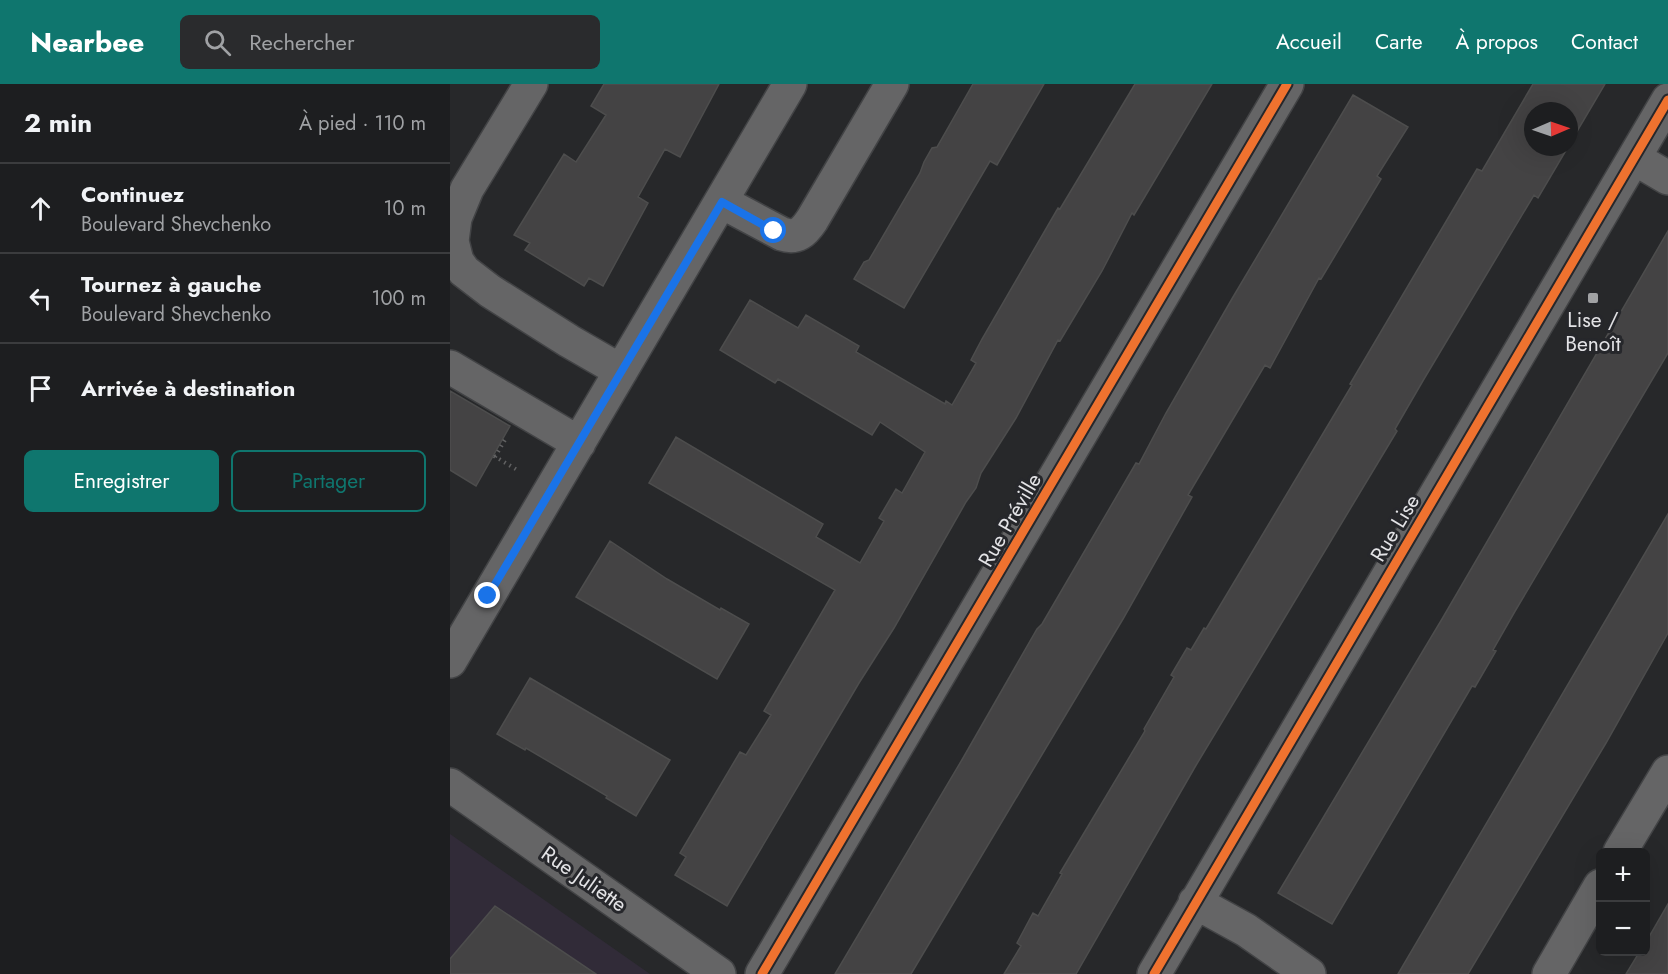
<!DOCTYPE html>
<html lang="fr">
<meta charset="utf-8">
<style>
:root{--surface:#1d1e20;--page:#2a2b2d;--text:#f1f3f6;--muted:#a0a2a5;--line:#3b3c3e;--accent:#0f766e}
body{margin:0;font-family:Jost,sans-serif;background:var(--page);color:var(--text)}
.controls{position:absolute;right:18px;bottom:18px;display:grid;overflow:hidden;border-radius:9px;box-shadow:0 6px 24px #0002}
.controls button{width:54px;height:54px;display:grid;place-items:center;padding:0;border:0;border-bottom:2px solid var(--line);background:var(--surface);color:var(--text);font:30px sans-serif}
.compass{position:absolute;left:1074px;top:18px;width:54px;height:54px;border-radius:50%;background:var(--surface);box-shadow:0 6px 24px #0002;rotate:88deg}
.stop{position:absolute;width:18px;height:18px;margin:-14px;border:4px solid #1a73e8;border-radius:50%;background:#fff}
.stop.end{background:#1a73e8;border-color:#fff;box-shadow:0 2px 6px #0008}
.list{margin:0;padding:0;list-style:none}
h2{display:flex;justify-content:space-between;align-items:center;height:78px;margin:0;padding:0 24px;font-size:26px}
h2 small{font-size:20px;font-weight:400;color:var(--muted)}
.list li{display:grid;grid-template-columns:39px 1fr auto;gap:18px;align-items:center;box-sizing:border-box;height:90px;padding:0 24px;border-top:2px solid var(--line)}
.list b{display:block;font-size:22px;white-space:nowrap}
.list p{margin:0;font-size:20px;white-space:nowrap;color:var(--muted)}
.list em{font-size:20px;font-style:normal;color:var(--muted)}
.actions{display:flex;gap:12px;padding:18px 24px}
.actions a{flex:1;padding:14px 0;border:2px solid var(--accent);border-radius:9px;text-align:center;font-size:21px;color:var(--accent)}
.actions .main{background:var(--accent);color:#fff}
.icon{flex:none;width:33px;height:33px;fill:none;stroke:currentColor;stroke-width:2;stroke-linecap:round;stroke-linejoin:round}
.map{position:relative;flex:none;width:1218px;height:890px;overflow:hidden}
header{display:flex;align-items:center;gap:36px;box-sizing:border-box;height:84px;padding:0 30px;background:var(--accent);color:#fff}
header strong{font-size:28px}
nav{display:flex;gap:33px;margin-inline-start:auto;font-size:21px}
.search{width:420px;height:54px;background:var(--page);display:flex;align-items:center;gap:15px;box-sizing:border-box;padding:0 21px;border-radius:9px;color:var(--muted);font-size:22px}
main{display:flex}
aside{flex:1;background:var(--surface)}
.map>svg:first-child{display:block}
</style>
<header>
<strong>Nearbee</strong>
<div class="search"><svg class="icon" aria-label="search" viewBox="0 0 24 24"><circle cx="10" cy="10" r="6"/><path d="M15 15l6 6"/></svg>Rechercher</div>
<nav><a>Accueil</a><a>Carte</a><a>À propos</a><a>Contact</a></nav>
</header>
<main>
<aside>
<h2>2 min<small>À pied · 110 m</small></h2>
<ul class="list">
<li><svg class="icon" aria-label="ahead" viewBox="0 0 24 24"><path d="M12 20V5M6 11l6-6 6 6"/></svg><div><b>Continuez</b><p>Boulevard Shevchenko</p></div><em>10 m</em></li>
<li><svg class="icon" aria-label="left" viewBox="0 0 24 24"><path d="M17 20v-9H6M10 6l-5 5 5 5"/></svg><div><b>Tournez à gauche</b><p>Boulevard Shevchenko</p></div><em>100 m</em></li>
<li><svg class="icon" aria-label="arrive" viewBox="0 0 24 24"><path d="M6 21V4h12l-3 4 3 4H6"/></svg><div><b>Arrivée à destination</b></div></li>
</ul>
<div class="actions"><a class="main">Enregistrer</a><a>Partager</a></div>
</aside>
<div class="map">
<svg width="1218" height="890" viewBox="0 0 1218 890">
<rect width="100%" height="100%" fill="#27282a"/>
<path fill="#312b38" d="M0,750L200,890H0Z"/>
<path fill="#444344" stroke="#4d4d4d" stroke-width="1.5" d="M154,0H269L230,73L215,65L188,113L198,119L153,202L139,194L134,202L75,166L80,159L64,151L114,70L126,78L156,31L141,22Z
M523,0H594L547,81L540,77L454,224L404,195L414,178L419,176L470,89L474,78L482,64L487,63Z
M685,0H762L684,131L682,129L652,187L610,257L608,256L566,334L531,389L526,404L516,418L444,544L409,599L277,822L225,791L236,773L230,769L290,668L296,671L321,631L314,627L385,506L199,399L226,353L373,440L366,453L410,479L434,437L429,434L446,405L452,409L475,368L430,338L422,351L328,295L325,299L270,266L300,216L348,244L356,231L409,262L406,268L495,320L496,317L502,321L526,279L521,276L532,255L608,124L610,125Z
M1083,0H1155L1119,61V27H1083V63H1118L1088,114L1084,111L974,295L945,345L947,347L745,683L626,890H554L571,862L567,859L583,829L588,832L612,790L610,789L695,647L694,645L724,593L721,591L737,564L741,566L754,544L756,545L902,301L900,300L1027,85L1032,87Z
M903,11L958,43L927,92L931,95L871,195L869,194L820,284L815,281L738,411L742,413L673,535L461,890H385L513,674L587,545L592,540L686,379L689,380L716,329L783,213Z
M1218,147V269L1064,529L1043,566L1046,567L1025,603L1022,602L882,840L828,809L992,535Z
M0,307L60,342L26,402L0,386Z
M1218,430V549L1156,659L1018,890H948Z
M160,457L217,495L270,526L271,524L299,540L267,595L126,513Z
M80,594L220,676L186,732L156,714L157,712L76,664L75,666L47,650Z
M1218,820V890H1176L1190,867H1196V858Z
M45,822L146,890H0V875Z"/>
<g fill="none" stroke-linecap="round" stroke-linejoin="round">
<g stroke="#424345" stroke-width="36">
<path id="minor" d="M81,0L17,105L5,134L2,157L7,177L14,187L40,207L119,257L171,287
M1184,74L1218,94
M272,118L332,150C347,155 354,148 362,136L442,0
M0,283L129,359
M0,577L340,0
M0,701L269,890
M1170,768L1218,688
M745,818L796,846L859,890
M312,890L837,0
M704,890L1218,16
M1099,890L1150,802"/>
</g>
<path stroke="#626263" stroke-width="4" stroke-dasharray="1.5 4.5" stroke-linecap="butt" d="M44,372L69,387
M45,373L56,354"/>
<use href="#minor" stroke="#656566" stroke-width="33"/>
<g stroke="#26272b" stroke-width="13">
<path id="cycleway" d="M312,890L837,0
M704,890L1218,16"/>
</g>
<use href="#cycleway" stroke="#ef722f" stroke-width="9"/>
</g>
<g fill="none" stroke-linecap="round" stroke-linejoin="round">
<path stroke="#1a73e8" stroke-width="8" d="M38,512L272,118L324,147"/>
</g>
<rect fill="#a1a2a4" stroke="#26272b" stroke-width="2" x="1137" y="208" width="12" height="12" rx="3"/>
<g text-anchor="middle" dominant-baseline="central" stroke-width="6" stroke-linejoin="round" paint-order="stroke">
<g font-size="21" fill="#e3e3e6" stroke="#26272b">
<text x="1143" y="236">Lise /<tspan x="1143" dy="24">Benoît</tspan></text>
</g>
<g font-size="21" fill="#e3e3e6" stroke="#26272b">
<text transform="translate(560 436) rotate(-60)">Rue Préville</text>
<text transform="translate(945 444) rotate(-59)">Rue Lise</text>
<text transform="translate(134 795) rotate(35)">Rue Juliette</text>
</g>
</g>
</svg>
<div class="controls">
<button>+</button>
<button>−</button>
</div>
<svg class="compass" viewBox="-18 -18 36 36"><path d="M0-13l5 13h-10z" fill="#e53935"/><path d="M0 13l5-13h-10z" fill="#a0a2a5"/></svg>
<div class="stop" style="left:324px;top:147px"></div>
<div class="stop end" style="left:38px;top:512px"></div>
</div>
</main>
